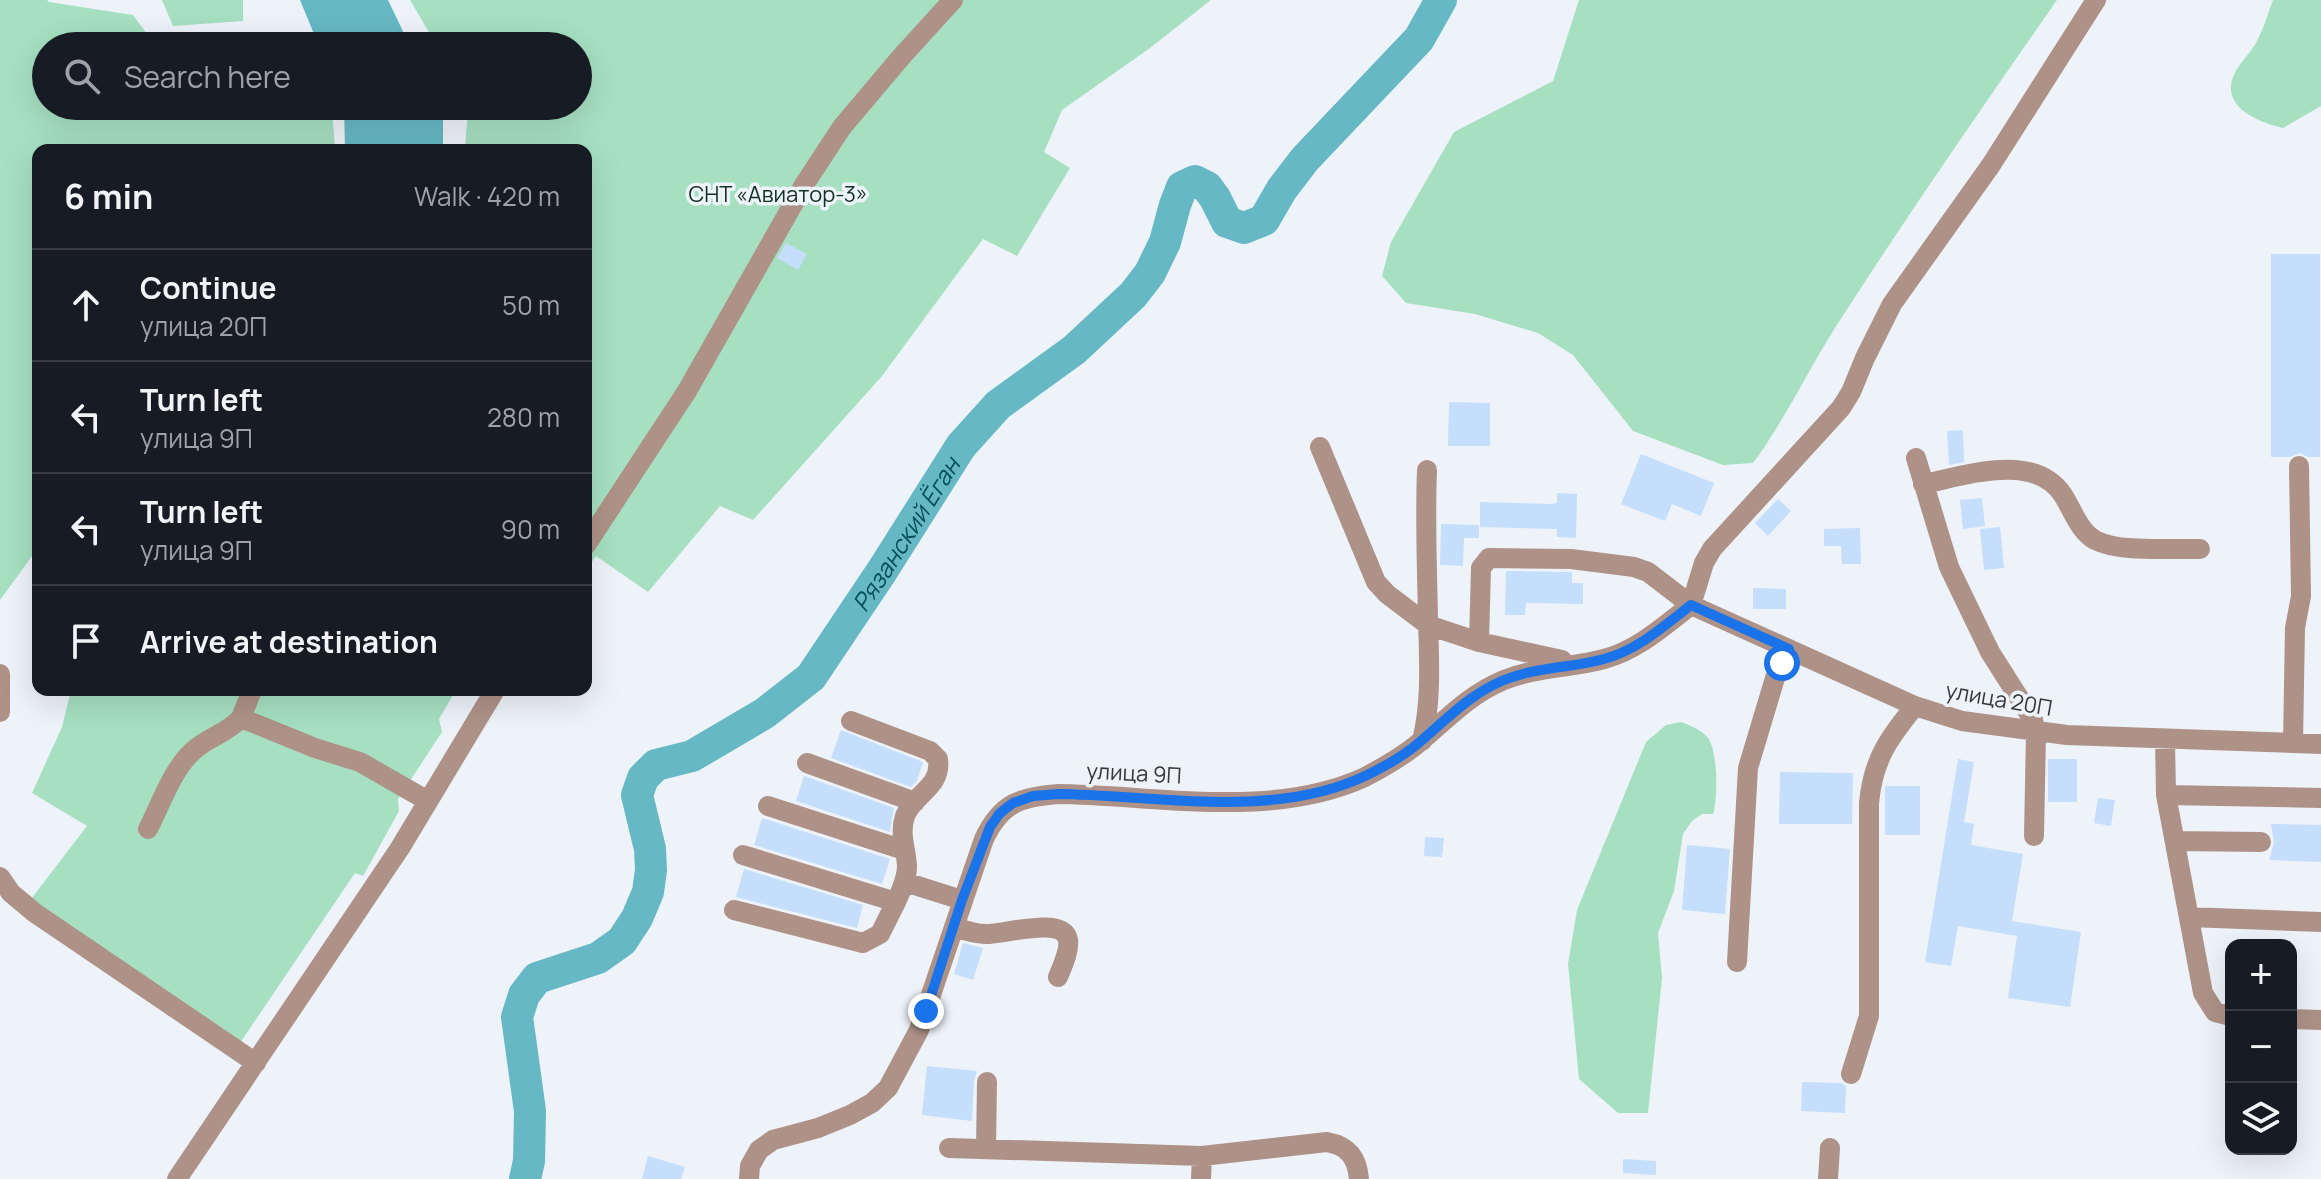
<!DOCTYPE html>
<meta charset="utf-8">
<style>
:root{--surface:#171b24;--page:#242831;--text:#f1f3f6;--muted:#9ea1a6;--line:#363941}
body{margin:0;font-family:Manrope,sans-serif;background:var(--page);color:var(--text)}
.controls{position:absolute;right:24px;bottom:24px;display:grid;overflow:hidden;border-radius:16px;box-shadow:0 8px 32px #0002}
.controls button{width:72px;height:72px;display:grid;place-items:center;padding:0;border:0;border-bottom:2px solid var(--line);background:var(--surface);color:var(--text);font:40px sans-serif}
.stop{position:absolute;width:24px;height:24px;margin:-18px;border:6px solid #1a73e8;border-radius:50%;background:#fff}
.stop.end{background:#1a73e8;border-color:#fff;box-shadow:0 2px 8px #0008}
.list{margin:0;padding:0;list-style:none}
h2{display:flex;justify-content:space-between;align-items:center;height:104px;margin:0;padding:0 32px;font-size:34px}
h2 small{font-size:26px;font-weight:400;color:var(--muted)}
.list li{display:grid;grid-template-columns:52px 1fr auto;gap:24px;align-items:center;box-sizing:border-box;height:112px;padding:0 32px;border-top:2px solid var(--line)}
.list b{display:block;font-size:30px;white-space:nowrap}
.list p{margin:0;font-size:26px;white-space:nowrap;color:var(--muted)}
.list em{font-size:26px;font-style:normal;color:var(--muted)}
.icon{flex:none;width:44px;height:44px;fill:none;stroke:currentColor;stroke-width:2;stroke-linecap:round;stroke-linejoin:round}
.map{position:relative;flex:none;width:2321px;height:1179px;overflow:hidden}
.search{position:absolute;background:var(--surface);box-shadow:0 8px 32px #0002;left:32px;top:32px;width:560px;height:88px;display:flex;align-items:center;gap:20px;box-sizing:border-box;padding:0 28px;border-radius:44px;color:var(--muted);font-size:30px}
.panel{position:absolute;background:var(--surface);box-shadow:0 8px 32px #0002;left:32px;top:144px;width:560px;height:552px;border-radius:16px}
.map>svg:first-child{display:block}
</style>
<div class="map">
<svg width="2321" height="1179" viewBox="0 0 2321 1179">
<rect width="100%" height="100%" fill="#eef3f9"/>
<path fill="#a6e0c1" d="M0,0H47L49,2L133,15L156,46H46V106H332L335,150H38V548L0,600Z
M162,0H243V21L173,26Z
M410,0H1211L1150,48L1062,110L1044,152L1070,168L1017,256L983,239L882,376L753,520L720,506L648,592L596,556L586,570V150H465L468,106H578V46H437Z
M1579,0H2057C1982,108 1906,217 1835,328C1807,372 1785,420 1753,463L1723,465L1633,431L1573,355L1538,333L1475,314L1406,303L1382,276L1391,242L1454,132L1553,81Z
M2273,0H2321V106L2283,128C2261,123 2221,108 2233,77C2238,64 2251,53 2257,41C2264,28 2268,13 2273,0Z
M71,690H456L439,719L442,732L398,799L399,811L363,876L355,873L240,1043L31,899L87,826L32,793L62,727Z
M1681,722C1691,726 1702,730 1708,738C1718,751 1718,799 1713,814H1702L1692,821L1683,834L1674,891L1658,933L1662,978L1648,1113H1618L1579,1079L1568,964L1577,910L1646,742L1666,725Z"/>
<path fill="#66b8c5" d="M300,0H388L410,46H319Z
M344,106H440L443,113V150H345Z"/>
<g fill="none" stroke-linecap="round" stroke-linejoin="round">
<path stroke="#66b8c5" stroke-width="32" id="s1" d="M525,1179L529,1161L530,1111L517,1017L524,995L537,978L598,958L622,941L637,918L648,892L651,870L650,849L637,795L643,778L656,765L692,756L765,713L811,677L882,571L961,446L998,405L1074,350L1133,295L1150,273L1165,242L1175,205L1182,187L1195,181L1207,187L1215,198L1227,222L1244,228L1264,220L1282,189L1305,159L1419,39L1441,0"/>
</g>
<path fill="#c4defb" d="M786,243L807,254L798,270L777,258Z
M2271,254H2320V457H2308L2300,453L2290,457H2271Z
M1449,402L1490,403V446H1448Z
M1963,430L1964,462L1949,465L1947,431Z
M1641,454L1714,483L1701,516L1672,504L1665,521L1621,504Z
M1557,493L1577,494L1576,538L1557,537V529L1480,527V502L1551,504L1557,503Z
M1982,498L1985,526L1963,529L1960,500Z
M1778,499L1791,511L1768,536L1755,523Z
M1441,524L1479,525V538H1464L1463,566L1440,565Z
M2000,527L2004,568L1984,570L1980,529Z
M1860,528L1861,564H1842L1841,546H1824V529Z
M1506,571L1572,572V583H1583V604L1526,603L1525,615H1505Z
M1753,588L1786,589V609H1753Z
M841,730L923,762L917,781L911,787L831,758Z
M1958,759L1974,762L1964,822L1974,824L1971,845L2023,854L2012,921L2081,932L2070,1007L2008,998L2017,936L1958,926L1951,966L1925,962Z
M2048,759H2077V802H2048Z
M1780,772L1853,773L1852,824H1779Z
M804,776L894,808L890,832L796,801Z
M1885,786H1920V835H1885Z
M2098,798L2115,800L2111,826L2094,823Z
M762,818L890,859L882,884L754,845Z
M2271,824L2321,825V862L2269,860L2274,843Z
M1425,837L1444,838L1442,857L1424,856Z
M1687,845L1730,849L1725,914L1682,910Z
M744,869L863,905L857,928L736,897Z
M963,943L983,948L973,980L954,974Z
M927,1066L977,1071L974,1082L972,1121L922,1115Z
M1802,1082L1842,1083L1846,1086L1845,1113L1801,1111Z
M648,1156L685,1167L681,1179H642Z
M1623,1159L1656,1161V1175L1623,1173Z"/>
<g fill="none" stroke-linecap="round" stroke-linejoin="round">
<path stroke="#ae9288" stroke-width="20" d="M1320,447L1376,582L1387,594L1428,625L1479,642L1562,660
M1916,458L1949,567L1990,652L2033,720L2036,732L2034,836
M1923,484C1964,476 2034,451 2063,495C2072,509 2079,531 2095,540C2120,553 2170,548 2200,549
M586,545L687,391L804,185L842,127L902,56L953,0
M1691,605L1704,563L1712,549L1841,408L1851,392L1865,358L1892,304L1991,165L2096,0
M1479,642L1481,568L1489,558L1571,559L1634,567L1648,572L1691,605L1915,706L1962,721L2067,735L2321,744
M0,674V712
M252,690L241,718L315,748L360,762L428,801
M851,721L930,751L938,759C942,788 914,793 905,816C899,834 906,848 907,866C907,879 901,891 896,902
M2165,740L2166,795L2203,993L2215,1012L2231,1016
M1422,741C1432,700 1429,660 1428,618C1427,569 1425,520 1427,470
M2293,743L2295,628L2301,596L2299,466
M807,763L915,802
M2166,795L2321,798
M768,806L904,850
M148,829C161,804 172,770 193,751C208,737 226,734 241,718
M2175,841L2261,842
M0,877L11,893L35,913L256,1063
M905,882L962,900
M734,910L863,943L880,934L896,902L743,855
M2189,917L2321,922
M954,927C964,930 974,934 985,934C1003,935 1064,915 1068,940C1070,950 1062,967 1058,977
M1737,962L1748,768L1775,678L1789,649
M2291,1019L2321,1020
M1851,1074L1869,1016V803C1873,760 1888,739 1915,706
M949,1148L1202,1156L1201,1179
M986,1149L987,1082
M1202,1156L1327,1142C1349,1146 1357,1158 1359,1179
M177,1179L400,848L495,690
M749,1179L750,1166L759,1150L773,1140L818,1128L850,1115L872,1103L888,1088L919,1030L984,839C1001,803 1020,797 1058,794C1156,795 1272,820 1365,777C1384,767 1405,755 1421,741C1448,718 1470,694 1504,680C1536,667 1571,668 1604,659C1638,650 1665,625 1691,605
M1828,1179L1830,1148"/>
</g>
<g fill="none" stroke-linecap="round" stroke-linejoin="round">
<path stroke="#1a73e8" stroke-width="10" d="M926,1011L962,900L990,827L1000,813L1013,803L1033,796L1058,794C1156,795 1272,820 1365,776C1384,767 1405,755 1421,741C1448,718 1470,694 1504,680C1536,667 1571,668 1604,659C1638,650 1665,625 1691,605L1789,649L1782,663"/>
</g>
<g text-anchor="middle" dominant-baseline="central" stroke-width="7" stroke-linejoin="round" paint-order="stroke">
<g font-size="22" fill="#123022" stroke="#eef3f9">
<text x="778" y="194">СНТ «Авиатор-3»</text>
</g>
<g font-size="22" fill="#36373a" stroke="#eef3f9">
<text transform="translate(1999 699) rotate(10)">улица 20П</text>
<text transform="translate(1134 773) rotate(3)">улица 9П</text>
</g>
<g font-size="24" font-style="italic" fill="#025059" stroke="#eef3f9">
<text stroke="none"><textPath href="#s1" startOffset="844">Рязанский Ёган</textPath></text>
</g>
</g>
</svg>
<div class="controls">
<button>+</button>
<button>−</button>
<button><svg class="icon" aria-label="layers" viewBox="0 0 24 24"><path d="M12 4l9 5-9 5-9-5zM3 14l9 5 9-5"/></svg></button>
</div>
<div class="stop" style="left:1782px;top:663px"></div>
<div class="stop end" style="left:926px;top:1011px"></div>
<div class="search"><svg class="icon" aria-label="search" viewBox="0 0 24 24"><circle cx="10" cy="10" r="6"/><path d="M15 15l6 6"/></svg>Search here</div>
<section class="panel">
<h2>6 min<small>Walk · 420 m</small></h2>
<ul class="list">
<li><svg class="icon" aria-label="ahead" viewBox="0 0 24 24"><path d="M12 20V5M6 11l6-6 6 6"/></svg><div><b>Continue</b><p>улица 20П</p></div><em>50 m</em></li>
<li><svg class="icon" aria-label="left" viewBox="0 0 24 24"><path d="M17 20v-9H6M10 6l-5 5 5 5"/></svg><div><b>Turn left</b><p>улица 9П</p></div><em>280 m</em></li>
<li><svg class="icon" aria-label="left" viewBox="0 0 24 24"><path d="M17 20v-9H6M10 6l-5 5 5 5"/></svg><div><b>Turn left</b><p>улица 9П</p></div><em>90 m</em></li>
<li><svg class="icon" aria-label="arrive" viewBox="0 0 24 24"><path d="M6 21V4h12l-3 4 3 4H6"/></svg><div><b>Arrive at destination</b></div></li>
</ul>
</section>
</div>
